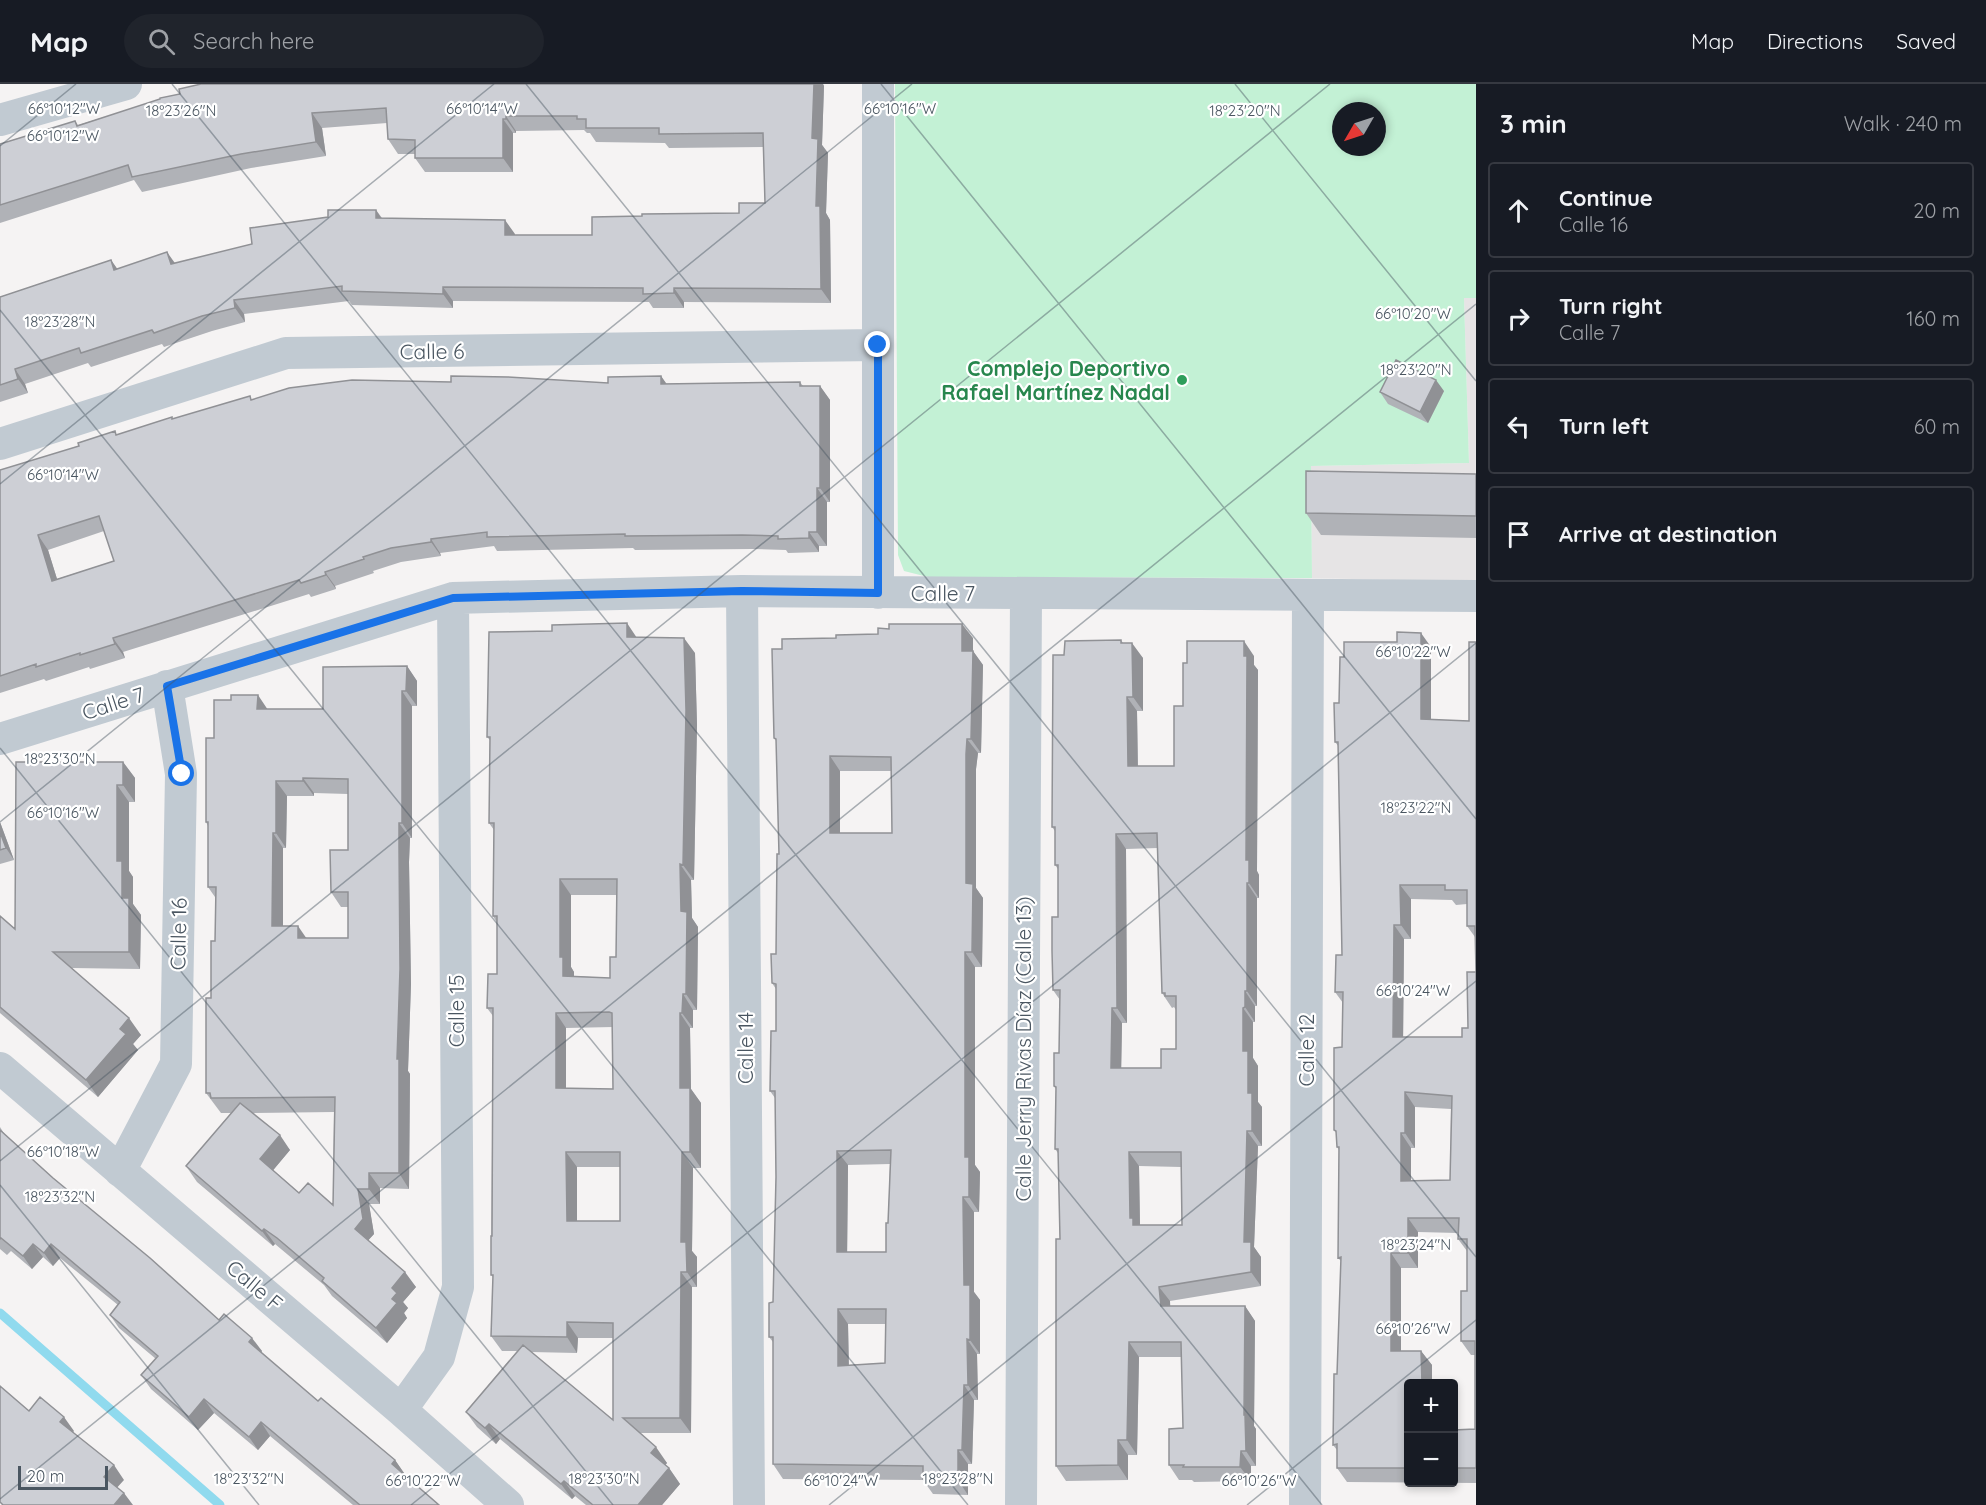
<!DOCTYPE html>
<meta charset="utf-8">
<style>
:root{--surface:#171b24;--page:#20242c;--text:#f1f3f6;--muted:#9ea1a6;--line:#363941}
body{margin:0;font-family:Quicksand,sans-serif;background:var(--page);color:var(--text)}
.controls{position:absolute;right:18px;bottom:18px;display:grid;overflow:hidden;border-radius:6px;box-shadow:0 3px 9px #0003}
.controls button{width:54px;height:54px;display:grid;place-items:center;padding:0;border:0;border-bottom:2px solid var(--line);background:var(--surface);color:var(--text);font:30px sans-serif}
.compass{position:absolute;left:1332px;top:18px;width:54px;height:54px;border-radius:50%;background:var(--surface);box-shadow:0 3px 9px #0003;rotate:231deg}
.scale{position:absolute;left:18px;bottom:15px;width:90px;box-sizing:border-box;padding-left:6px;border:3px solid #4a5661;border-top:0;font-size:16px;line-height:21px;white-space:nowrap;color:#4a5661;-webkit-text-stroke:4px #fff;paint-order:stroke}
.stop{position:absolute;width:18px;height:18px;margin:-14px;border:4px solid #1a73e8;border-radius:50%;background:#fff}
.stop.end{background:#1a73e8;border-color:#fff;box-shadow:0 2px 6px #0008}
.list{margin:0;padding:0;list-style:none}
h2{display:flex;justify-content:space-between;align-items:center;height:78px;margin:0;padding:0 24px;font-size:26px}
h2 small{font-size:20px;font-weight:400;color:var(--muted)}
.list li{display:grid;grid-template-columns:39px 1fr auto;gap:18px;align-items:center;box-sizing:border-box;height:96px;margin:0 12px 12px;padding:0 12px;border:2px solid var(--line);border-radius:6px}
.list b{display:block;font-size:22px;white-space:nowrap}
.list p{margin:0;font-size:20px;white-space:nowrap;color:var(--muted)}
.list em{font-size:20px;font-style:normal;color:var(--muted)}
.icon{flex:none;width:33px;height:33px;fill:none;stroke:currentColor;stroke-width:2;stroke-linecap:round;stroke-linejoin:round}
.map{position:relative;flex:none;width:1476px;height:1421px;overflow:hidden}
header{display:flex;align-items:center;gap:36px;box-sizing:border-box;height:84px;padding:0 30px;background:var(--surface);border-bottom:2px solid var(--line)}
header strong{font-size:28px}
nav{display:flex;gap:33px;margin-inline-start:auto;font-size:21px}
.search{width:420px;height:54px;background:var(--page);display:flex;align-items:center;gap:15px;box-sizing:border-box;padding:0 21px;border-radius:33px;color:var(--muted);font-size:22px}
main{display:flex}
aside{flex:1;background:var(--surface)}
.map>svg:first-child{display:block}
</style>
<header>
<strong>Map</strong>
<div class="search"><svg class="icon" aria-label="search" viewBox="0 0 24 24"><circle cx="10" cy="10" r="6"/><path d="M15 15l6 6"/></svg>Search here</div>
<nav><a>Map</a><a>Directions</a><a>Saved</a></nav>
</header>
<main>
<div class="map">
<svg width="1476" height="1421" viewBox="0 0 1476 1421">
<rect width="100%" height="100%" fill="#f5f3f3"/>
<path fill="#e6e4e5" d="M1464,214H1476V498L1312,494L1311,382L1469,379Z"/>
<path fill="#c3f1d5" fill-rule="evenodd" d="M895,0H1476V214H1464L1469,379L1311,382L1312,494L928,493L904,487L898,471ZM1341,27H1377V63H1341Z"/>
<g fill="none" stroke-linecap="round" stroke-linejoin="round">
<path stroke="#90daee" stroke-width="9" d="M0,1229L220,1421"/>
<path stroke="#c1cad2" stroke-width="32" d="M0,36L126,0
M0,360L286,269L877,261
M742,507L749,1421
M878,509V0
M0,655L453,514L742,507L1476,512
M0,984L401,1326L508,1421
M120,1087L176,980L181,690L167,602
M401,1326L439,1273L458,1203L453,514
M1021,1421L1026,510
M1305,1421L1308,511"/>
</g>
<path fill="#b0b2b7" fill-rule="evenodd" d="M201,0H823L824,2L822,61L828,69L826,129L830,136L831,219L684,218V224H653L649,218L453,217V224L352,221L349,217L244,230L245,238L212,247L164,263L162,260L91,283L88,279L25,300L28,309L0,318V213L111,176L117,185L175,180L252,160L376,126L382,134L515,151H592L642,132L739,129L765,119L763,63L669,64L665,59L596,58L590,49H587L584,46L516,47V49H513V88H425L415,74V70H398L388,55L387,39L322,44L326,72L251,84L142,108L134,96L0,139V60L75,37L78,41L180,10Z
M661,292L666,300L800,298L803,302H820L830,316V418H827V462H819V468L788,469L786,466L752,465L635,466L633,464L497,467L494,462L440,469L441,472L401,478L373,487L374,489L335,502L336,505L311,513L309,510L123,568L125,574L90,585L89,583L46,597L44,595L0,609V386L117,351L172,333L173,335L252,315L451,298L608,299ZM104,447L114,477L57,495L48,466Z
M1444,307L1428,339L1388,320L1380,308Z
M1476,390V454L1321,451L1306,429Z
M636,553L695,569L697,641L694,796H691L692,834L698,843L697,926H693V944H690L691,1005L701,1019V1084H693L692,1167L697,1173V1203H692L691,1349H640L667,1379L665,1381L669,1384L680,1400L662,1421H586L575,1412L572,1415L500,1355L496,1360L477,1343L466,1328L517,1267H502L491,1252L493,1193L491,1191L493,932L487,924L497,890V839L493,832L494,746L489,739L490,656L487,653ZM571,811H617L616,873L610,894L574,892V888L571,883ZM613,943V1005L566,1004V944ZM577,1083H620V1137H577ZM578,1254H613V1336L531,1268L577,1269Z
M973,554V567L983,581L981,669H978L976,685V804L983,814L982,883H975V1081L980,1088L979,1128H974V1208L980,1216V1270H977L978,1316H974L972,1380H968V1411L933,1410L923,1396L783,1395L773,1380V1258L769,1253L773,1218L776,1093L775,1014L770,1007L776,947V905L772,899L776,870L779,770L777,658L774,654L782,565ZM840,687H891L892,749H840ZM890,1080L888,1139L886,1168H847L848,1081ZM848,1240H886L885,1279L849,1281Z
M1121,556L1123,559L1143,574V627H1137L1138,682H1174L1183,622L1254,572V581L1258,586L1257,787L1259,791V814H1257V922H1255V938H1253V974L1258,982V1018L1262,1023V1062H1258L1254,1163L1261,1173V1202L1170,1217V1222H1245L1255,1237L1254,1342L1256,1345V1382H1251V1397L1194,1398L1192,1396H1179L1169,1381L1183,1344L1182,1273H1139L1137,1371H1128V1396L1066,1397L1056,1382L1060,1155L1058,1069L1055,1065L1056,1005L1054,1002L1059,969L1060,916L1053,906L1058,833V785L1055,781V747L1052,743L1064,571ZM1158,764L1162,909L1172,924L1174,923L1176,926V965L1161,984H1121L1122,939H1127L1126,765ZM1139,1082L1181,1083L1182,1141H1140Z
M1476,558V1399L1347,1398L1337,1384V1366L1333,1361L1337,1290L1341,1177L1338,1174L1339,1066L1337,1063V1050L1334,1046L1342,963L1343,919L1335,908L1342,871L1339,663L1335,658L1344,573L1431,563V636L1469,637ZM1411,815L1452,816L1456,821L1467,820V842L1475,853L1476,888L1468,944L1462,953H1403L1404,855H1411ZM1415,1023L1451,1025L1450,1096L1411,1097V1064H1415ZM1418,1148L1458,1149V1155L1467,1167V1207L1461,1257L1471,1271H1475V1345L1454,1346V1398H1408V1299H1432V1281L1421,1267H1401V1184H1418Z
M407,582L417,597V622H412V754H410L409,778L411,900L408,987L410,990L409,1105L380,1104V1120H369L374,1150L368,1156L416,1203L403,1218L408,1224L404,1229L407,1234L387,1259L332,1212L324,1201L275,1160L273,1162L197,1098L186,1082L231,1029H221L206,1009L215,857V813L208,803V742L206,738L214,654L231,616L267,625H323ZM314,709L348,710V766L331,808L341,823H348V854H307L283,842V764H286L287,712H314ZM334,1028L333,1121L299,1109L273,1086L290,1066L252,1029Z
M123,678L135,694V718H129V787L133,793V820L141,831L140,885L72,884L141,951L133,960L138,966L98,1013L0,929V832L15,845Z
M0,738L14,776L0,780Z
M0,1043L5,1051L53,1094L219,1236L262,1267L261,1269L318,1317L395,1376L404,1389L403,1390L439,1421H353L270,1352L258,1366L214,1329L198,1346L151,1305L141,1291L156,1275L119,1244L110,1231L118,1221L60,1174L53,1182L43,1173L32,1185L11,1167L7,1171L0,1165Z"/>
<path fill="#909195" d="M814,0H823L824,2L822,61L828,69L826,129L830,136L831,219L821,205L812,54Z
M312,29L322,44L326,72L316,58Z
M506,32L516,47V49L506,35Z
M503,35L513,49V88L503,74Z
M376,126L386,141L376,134Z
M505,136L515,150V165L505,151Z
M167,168L177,182L171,180Z
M111,176L121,190L114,186Z
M443,203L453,217V224L443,210Z
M674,204L684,218V224L674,209Z
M234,216L244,230L245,238L235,224Z
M15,285L25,300L28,309L18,295Z
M661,292L671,306L661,300Z
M1436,296L1444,307L1428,339L1420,328Z
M820,302L830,316V418L820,404Z
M817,404L827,418V462L817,448Z
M809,448L819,462V468L809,454Z
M38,451L48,466L62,511L52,497Z
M431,455L440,469L441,472L431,458Z
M325,488L335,502L336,505L326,491Z
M627,539L637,554L627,553Z
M962,540L973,554V574V567L983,581L981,669L971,655L962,567Z
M1421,549L1431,563V650L1421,635Z
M113,554L123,568L125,574L115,560Z
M684,554L695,569L697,641L694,796L683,781Z
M1244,557L1254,572V581L1258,586L1257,787L1259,791V814L1249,799L1246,776Z
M1132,559L1143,574V627L1133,613Z
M407,582L417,597V622L406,607Z
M402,607L412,622V754L402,739Z
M258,611L268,626L257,625Z
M1127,613L1137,627L1138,696L1128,682Z
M967,655L978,669L976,685V804L983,814L982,883L972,868L966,799V670Z
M830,672L840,687V763L830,749Z
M123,678L135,694V718L123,701Z
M303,694L314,709V712L303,697Z
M276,697L287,712L286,764L276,749Z
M117,701L129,718V787L133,793V820L141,831L140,885L129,868L117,777Z
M0,738L14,776L6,764L0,748Z
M399,739L410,754L409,778L411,900L408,987L410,990L409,1105L399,1089L397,975Z
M273,749L283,764V857L272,842Z
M1116,750L1126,765L1127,939L1117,924Z
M680,780L691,796L692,834L698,843L697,926L686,910L681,827Z
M560,795L571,811V883L574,888V907L563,892L560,873Z
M1247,799L1257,814V922L1247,907Z
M1400,801L1411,815V855L1401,841Z
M1394,841L1404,855L1403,967L1393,953Z
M298,842L309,858L298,854Z
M965,868L975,883V1081L980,1088L979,1128L969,1113L965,1073Z
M1245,907L1255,922V938L1245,923Z
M683,910L693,926V944L682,929Z
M1112,924L1122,939L1121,999L1111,984Z
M1243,924L1253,938V974L1258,982V1018L1262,1023V1062L1252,1047L1243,967Z
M556,929L566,944V1019L556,1004Z
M680,929L690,944L691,1005L701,1019V1084L690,1068L680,1004Z
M129,934L141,951L133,960L138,966L98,1013L86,996L120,945Z
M1405,1008L1415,1023V1064L1405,1049Z
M1247,1047L1258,1062L1254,1163L1261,1173V1202L1251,1188L1244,1158Z
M1401,1049L1411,1064V1111L1401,1097Z
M280,1051L290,1066L270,1090L260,1075Z
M837,1067L848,1081L847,1183L837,1168Z
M566,1068L577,1083V1152L567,1137Z
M682,1068L693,1084L692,1167L697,1173V1203L687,1188L681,1158Z
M1129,1068L1139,1082L1140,1143L1133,1141L1130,1134Z
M369,1089L380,1104V1120L369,1105Z
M358,1105L369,1120L374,1150L365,1160L355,1145Z
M963,1113L974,1128V1208L980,1216V1270L970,1256L964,1201Z
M1408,1134L1418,1148V1184L1408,1169Z
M264,1145L275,1160L273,1162L262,1147Z
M33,1160L43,1173L32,1185L23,1172Z
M51,1160L60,1174L53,1182L44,1169Z
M1391,1169L1401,1184V1281L1391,1267Z
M405,1188L416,1203L403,1218L408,1224L404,1229L407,1234L387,1259L376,1244L392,1215V1204Z
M681,1188L692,1203L691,1349L680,1334Z
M1159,1203L1170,1217L1171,1236L1161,1222Z
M1245,1222L1255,1237L1254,1342L1256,1345V1382L1246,1367L1244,1331Z
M838,1225L848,1240L849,1296L838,1282Z
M567,1238L578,1254L577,1269L567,1253Z
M252,1254L262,1267L258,1272L249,1258Z
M967,1255L977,1270L978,1316L968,1301Z
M1129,1258L1139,1273L1137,1371L1127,1356Z
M1421,1267L1432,1281V1299H1422Z
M964,1301L974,1316L972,1380L962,1366Z
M204,1315L214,1329L198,1346L189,1333Z
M64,1333L74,1347L70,1352L60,1338Z
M261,1338L270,1352L258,1366L249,1353Z
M489,1340L500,1355L496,1360L485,1344Z
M1118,1356L1128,1371V1396L1118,1381Z
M656,1363L667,1379L662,1385L651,1369Z
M958,1366L968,1380V1411L958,1396Z
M1241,1367L1251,1382V1397L1240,1383Z
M395,1376L404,1389L401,1394L392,1380Z
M114,1381L124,1396L114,1407L104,1393Z
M669,1384L680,1400L662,1421H638Z
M564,1397L575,1412L572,1415L561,1400Z
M124,1409L133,1421H114Z"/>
<path fill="#cdcfd5" stroke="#909195" stroke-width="1.5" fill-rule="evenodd" d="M201,0H814L812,54L818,55L816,122H820L821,205L674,204V209L643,210V204L443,203V210L342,207V202L234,216L235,224L202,232L154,249L152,246L81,269L79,264L15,285L18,295L0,301V213L111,176L114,186L167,168L171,180L252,160L250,144L328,133V126H376V134L505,136V151H592V133L642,132V130L739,129V119H765L763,49L659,50V44H586V35H577V32H506V35H503V74H415V56L388,55L386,24L312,29L316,58L241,70L132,93L128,81L0,121V60L75,37L77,42L160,15V14L180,10L179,5Z
M1396,276L1436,296L1420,328L1380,308Z
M451,292L508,293L608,299V293L661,292V300L800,298V302H820V404H817V448H809V454L778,455V452L742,451L625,452V450L487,453V448L431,455V458L391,464L363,473L364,475L325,488L326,491L301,499L299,496L113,554L115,560L80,571V569L36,583V580L0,592V386L79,362L78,359L115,347L116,351L172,333V335L250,312L251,316L289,304L352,296L451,298ZM99,432L114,477L52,497L38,451Z
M1306,387L1476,390V432L1306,429Z
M627,539V553L684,554L686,626L683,781L680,780L681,827L687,828L686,910H683L682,929H680V1004H690V1068H682L681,1158H686L687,1188H681L680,1334H623L656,1363L651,1369L669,1384L638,1421H593L564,1397L561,1400L489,1340L485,1344L466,1328L523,1261L613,1336V1239L567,1238V1253L491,1252L493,1191H491V1152H492L493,924H487L488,890H497V832H493L494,739H489L490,653H487L489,548L552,547V541ZM560,795H617L616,873H610V894L563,892V873H560ZM609,928L612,929L613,1005L556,1004V929ZM566,1068H620V1137H567Z
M889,540H962V567H973L971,655H967L966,670V799L973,800L972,868H965V1073H969V1113H963L964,1201H970V1256L967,1255L968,1301H964L962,1366H958V1396L923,1395V1382L773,1380V1253H769V1219L773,1218L776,1093L775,1007H770L771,947H776V900L772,899L771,870H776L777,770H779L776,655L774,654L772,565H782V555L836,554V551L878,550V544L889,545ZM830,672L891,673L892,749H830ZM891,1066L888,1139H886V1168H837V1067ZM838,1225H886L885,1279L838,1282Z
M1397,548L1421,549V635L1469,637V558H1476V1384H1454V1346L1475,1345V1257H1461V1207H1467V1155H1458L1459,1134H1408V1169H1391V1267H1421L1422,1299H1408V1384H1337V1360L1333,1361L1334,1290H1337L1341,1173L1338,1174L1339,1063H1337L1336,1047L1334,1046V964L1342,963L1343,908H1335L1336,871H1342L1338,658H1335L1334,619H1339L1340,573H1344V558H1397ZM1400,801H1445V806H1467V842H1475L1476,888H1467L1468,944H1462V953H1393L1394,841H1401ZM1405,1008L1452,1012L1450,1096L1401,1097V1049H1405Z
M1121,556V559H1132L1133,613H1127L1128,682H1174V622H1183V579H1187V557H1244V572H1247L1246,776H1249V799H1247V907H1245V923L1243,924V967H1248V1009H1252V1047H1247L1244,1158H1251V1188L1159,1203L1161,1222H1245L1244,1331H1245L1246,1367H1241L1240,1383H1183L1184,1381H1169V1345L1183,1344L1181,1258H1129L1127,1356H1118V1381L1056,1382V1155H1060L1058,1065H1055L1056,1003L1054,1002V969H1059L1060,906H1053L1052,867V833H1058V781H1055V743H1052L1053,571H1064L1065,557ZM1157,749L1162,909H1165V912H1176V965H1161V984H1111L1112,924H1117L1116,750ZM1129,1068H1181L1182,1141H1133V1134H1130Z
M407,582L406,607H402V739H399V763L400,885L397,975H399V1089H369V1105H358L363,1135L355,1145L405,1188L392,1204L397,1209L392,1215L397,1219L376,1244L322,1197L324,1194L277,1154L264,1145L262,1147L186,1082L240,1019L280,1051L260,1075L299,1109L308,1099L333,1121L335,1013L211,1014L210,1009H206V914H211V857H215L216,803H208V738H206V654H214V616H231V611H258L257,625H323V583ZM303,694L348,695V766H330L331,808H348V854H298V842H272L273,749H276V697H303Z
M16,678H123V701H117V777H122V814H129V868H53L129,934L120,945L126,950L86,996L0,923V832L15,845Z
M0,748L6,764L0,766Z
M0,1046L53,1094L150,1174L219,1236L224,1230L252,1254L249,1258L318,1317L321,1314L395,1376L392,1380L439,1421H360L261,1338L249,1353L204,1315L189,1333L141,1291L158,1272L110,1231L120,1218L51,1160L44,1169L33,1160L23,1172L1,1154L0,1155Z
M0,1302L29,1327L40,1313L64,1333L60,1338L114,1381L104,1393L124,1409L114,1421H3L0,1418Z"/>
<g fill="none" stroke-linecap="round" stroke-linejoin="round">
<path stroke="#1a73e8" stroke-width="8" d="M182,690L167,602L453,514L742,507L878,509V261"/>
</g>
<path fill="none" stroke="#4a5661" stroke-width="1.5" stroke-opacity="0.45" d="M172,0L1322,1421M526,0L1476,1173M881,0L1476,735M1235,0L1476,297M0,62L76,0M0,226L968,1421M0,400L494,0M0,664L613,1421M0,738L912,0M0,1077L1330,0M0,1101L259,1421M0,1415L1476,220M411,1421L1476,559M829,1421L1476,897M1247,1421L1476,1236"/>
<circle fill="#2e9e5b" stroke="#fff" stroke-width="2" cx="1182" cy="296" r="6"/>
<g text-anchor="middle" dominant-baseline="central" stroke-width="4.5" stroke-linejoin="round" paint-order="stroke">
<g font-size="21" fill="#4a5661" stroke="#fff">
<text transform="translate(432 267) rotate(-1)">Calle 6</text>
<text x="943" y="509">Calle 7</text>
<text transform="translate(113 619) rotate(-18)">Calle 7</text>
<text transform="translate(178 850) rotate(-89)">Calle 16</text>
<text transform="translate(456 927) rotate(-90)">Calle 15</text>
<text transform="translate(745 964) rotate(-90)">Calle 14</text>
<text transform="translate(1023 965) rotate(-90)">Calle Jerry Rivas Díaz (Calle 13)</text>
<text transform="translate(1306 966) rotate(-90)">Calle 12</text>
<text transform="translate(255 1201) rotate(40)">Calle F</text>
</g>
<g font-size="21" font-weight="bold" fill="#27864d" stroke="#fff" text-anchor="end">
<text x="1170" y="284">Complejo Deportivo<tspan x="1170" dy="24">Rafael Martínez Nadal</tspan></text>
</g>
</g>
<g font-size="15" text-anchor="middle" fill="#4a5661" stroke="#fff" stroke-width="4.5" stroke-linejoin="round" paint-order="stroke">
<text x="64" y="30">66°10'12"W</text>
<text x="482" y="30">66°10'14"W</text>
<text x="900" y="30">66°10'16"W</text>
<text x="181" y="32">18°23'26"N</text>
<text x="1245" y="32">18°23'20"N</text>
<text x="63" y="57">66°10'12"W</text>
<text x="1413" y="235">66°10'20"W</text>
<text x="60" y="243">18°23'28"N</text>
<text x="1416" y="291">18°23'20"N</text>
<text x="63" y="396">66°10'14"W</text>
<text x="1413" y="573">66°10'22"W</text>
<text x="60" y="680">18°23'30"N</text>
<text x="1416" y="729">18°23'22"N</text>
<text x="63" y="734">66°10'16"W</text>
<text x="1413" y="912">66°10'24"W</text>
<text x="63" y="1073">66°10'18"W</text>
<text x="60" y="1118">18°23'32"N</text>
<text x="1416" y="1166">18°23'24"N</text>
<text x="1413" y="1250">66°10'26"W</text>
<text x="249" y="1400">18°23'32"N</text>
<text x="604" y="1400">18°23'30"N</text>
<text x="958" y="1400">18°23'28"N</text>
<text x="423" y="1402">66°10'22"W</text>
<text x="841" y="1402">66°10'24"W</text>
<text x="1259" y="1402">66°10'26"W</text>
</g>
</svg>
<div class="controls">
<button>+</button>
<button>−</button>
</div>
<svg class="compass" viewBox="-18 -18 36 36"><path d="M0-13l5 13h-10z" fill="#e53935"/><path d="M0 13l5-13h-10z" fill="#9ea1a6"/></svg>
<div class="scale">20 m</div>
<div class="stop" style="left:182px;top:690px"></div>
<div class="stop end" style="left:878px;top:261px"></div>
</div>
<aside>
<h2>3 min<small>Walk · 240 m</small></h2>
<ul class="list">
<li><svg class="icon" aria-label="ahead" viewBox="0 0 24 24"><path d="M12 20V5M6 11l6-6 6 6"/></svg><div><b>Continue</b><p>Calle 16</p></div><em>20 m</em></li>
<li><svg class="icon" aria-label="right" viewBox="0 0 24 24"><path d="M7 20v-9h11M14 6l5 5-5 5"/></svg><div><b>Turn right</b><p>Calle 7</p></div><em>160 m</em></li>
<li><svg class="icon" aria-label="left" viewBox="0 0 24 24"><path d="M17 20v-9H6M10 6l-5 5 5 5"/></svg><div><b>Turn left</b></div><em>60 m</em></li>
<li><svg class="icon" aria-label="arrive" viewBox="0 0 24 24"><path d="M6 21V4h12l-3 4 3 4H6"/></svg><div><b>Arrive at destination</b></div></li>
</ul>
</aside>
</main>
